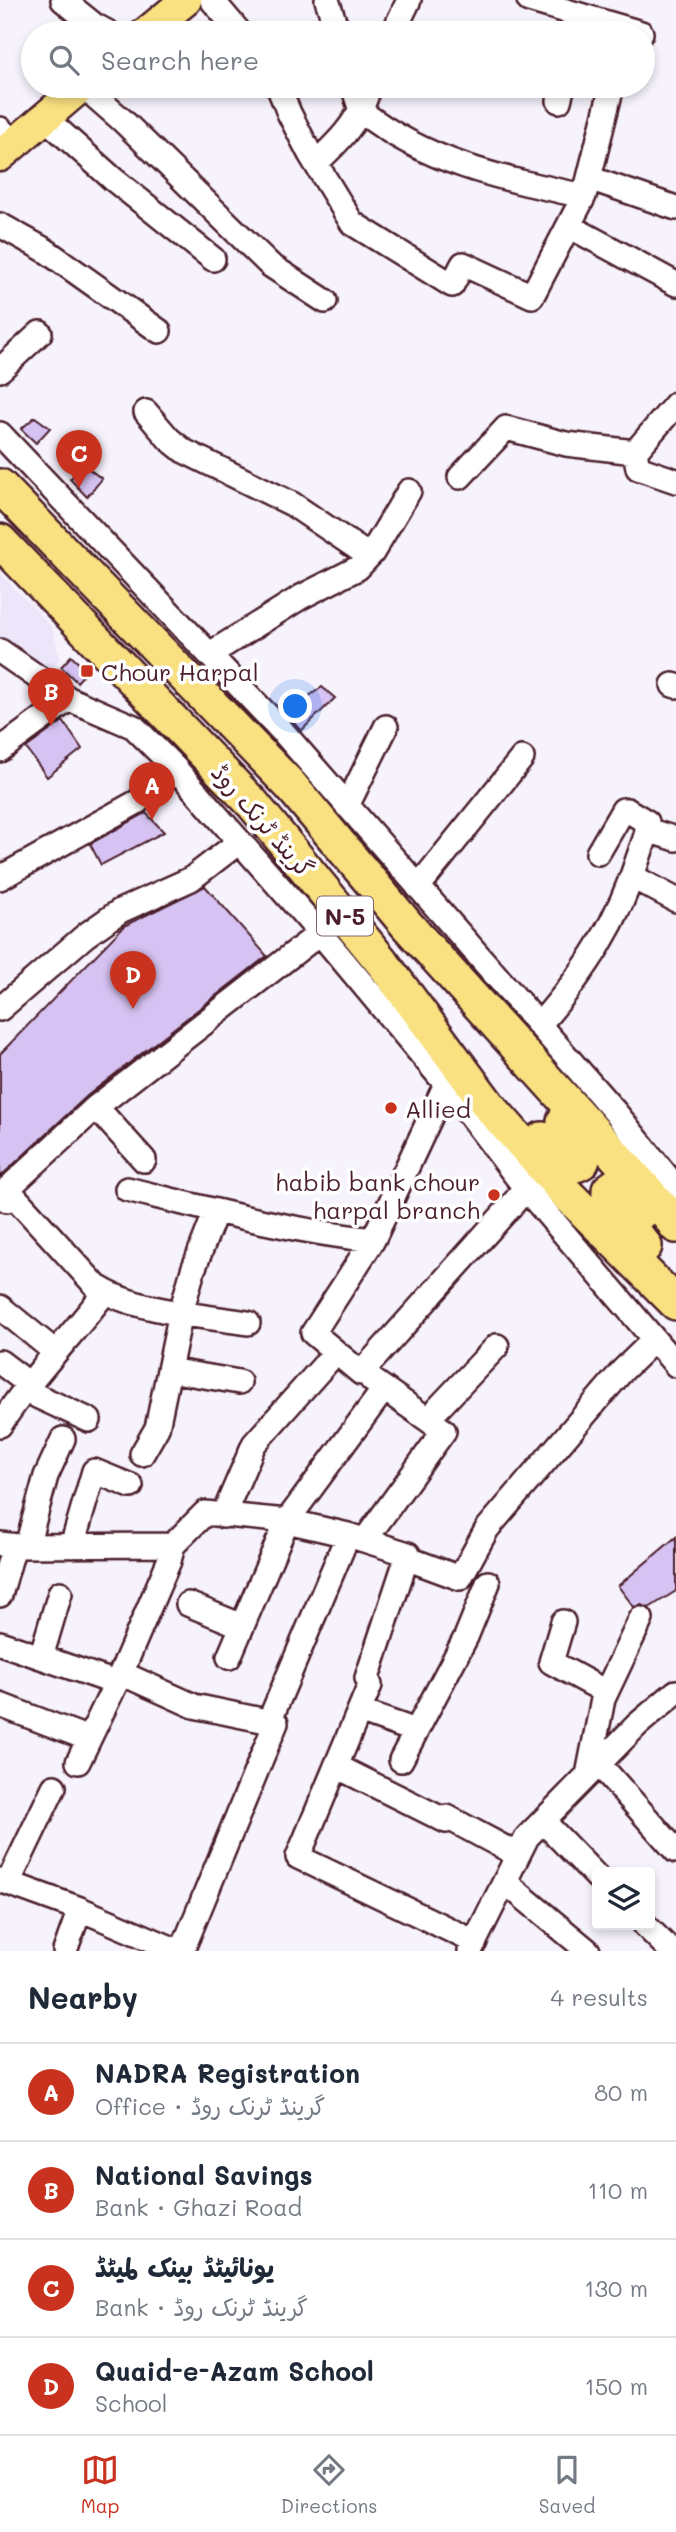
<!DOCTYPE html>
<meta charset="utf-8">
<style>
:root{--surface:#fff;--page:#f2f2f3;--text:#1f2937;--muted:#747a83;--line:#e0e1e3;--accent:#c8321e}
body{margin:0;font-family:Mali,"Playpen Sans Arabic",sans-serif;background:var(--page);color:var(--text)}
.controls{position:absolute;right:21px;bottom:21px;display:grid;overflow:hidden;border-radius:7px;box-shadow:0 4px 10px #0003}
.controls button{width:63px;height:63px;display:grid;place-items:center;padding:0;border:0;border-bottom:2px solid var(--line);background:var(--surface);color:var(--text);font:35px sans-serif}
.you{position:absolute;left:296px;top:707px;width:24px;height:24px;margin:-18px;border:5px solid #fff;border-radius:50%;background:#1a73e8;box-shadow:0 0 0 10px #1a73e833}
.badge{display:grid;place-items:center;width:46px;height:46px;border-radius:50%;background:var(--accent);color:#fff;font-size:23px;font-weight:700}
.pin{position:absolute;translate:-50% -58px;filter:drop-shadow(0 2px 4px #0008)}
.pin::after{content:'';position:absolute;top:37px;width:24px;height:21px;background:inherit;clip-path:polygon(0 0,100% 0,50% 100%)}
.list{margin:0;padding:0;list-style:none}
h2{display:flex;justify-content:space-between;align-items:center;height:91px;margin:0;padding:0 28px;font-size:30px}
h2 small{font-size:23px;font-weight:400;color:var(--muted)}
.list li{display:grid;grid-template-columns:46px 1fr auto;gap:21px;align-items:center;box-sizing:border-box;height:98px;padding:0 28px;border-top:2px solid var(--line)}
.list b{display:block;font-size:26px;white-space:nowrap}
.list p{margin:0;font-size:23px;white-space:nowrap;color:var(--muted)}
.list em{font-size:23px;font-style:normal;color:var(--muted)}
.icon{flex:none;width:38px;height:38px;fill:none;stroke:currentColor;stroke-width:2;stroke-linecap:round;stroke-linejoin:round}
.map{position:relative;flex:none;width:676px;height:1951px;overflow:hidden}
.search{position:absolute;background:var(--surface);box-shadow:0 4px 10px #0003;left:21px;right:21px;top:21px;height:77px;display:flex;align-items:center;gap:18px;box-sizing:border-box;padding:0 24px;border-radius:38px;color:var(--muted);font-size:26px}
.sheet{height:483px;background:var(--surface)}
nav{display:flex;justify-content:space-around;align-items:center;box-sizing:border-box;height:98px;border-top:2px solid var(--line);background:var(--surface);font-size:19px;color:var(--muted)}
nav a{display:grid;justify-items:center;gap:4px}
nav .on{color:var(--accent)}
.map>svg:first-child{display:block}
</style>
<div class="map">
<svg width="676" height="1951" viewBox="0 0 676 1951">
<rect width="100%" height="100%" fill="#f7f3fd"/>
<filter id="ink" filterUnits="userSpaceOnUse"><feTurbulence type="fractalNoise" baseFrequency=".0143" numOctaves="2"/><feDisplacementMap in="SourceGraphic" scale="14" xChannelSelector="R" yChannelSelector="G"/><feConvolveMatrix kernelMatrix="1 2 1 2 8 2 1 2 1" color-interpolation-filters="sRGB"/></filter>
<g filter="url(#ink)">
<path fill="#ede5fa" d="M0,573L52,627L60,658L49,672L0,638Z"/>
<path fill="#d7c3f3" stroke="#4a1f2b" stroke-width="2" d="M35,417L50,428L36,443L21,429Z
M84,465L102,479L87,497L70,479Z
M71,656L87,671L77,682L61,667Z
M322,687L335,698L301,731L285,713Z
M63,721L82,749L47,777L26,748Z
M146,813L164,832L101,865L90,844Z
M205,886L267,956L87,1096L0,1177V1054L124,926Z
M676,1537V1591L649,1608L641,1605L634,1607L618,1586Z"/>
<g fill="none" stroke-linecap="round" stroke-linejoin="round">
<g stroke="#4a1f2b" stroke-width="28">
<path id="minor" d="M63,0L94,25L109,33
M212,0L240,33
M327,0L338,33
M529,0L641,33
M393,33L409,0
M83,86L122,120L270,265L325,301
M278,86L289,113L310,154L352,223L452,285L463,264L532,296L584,196C504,179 426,163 361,111L353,86
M559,101L563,86
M45,118L113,179L213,259
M0,129L15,144
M316,163C337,143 356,125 366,97
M589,178L612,86
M584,196L589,178L676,208
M0,225L45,250L159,331
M569,226L676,284
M0,370L40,333
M146,412L169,439L184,451L292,504L369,556
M0,434L284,733L616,1113L676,1188
M635,452L638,468L676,481
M460,477L506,428L566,444L635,452L676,404
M0,651L69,699L134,727L176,769L320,933L446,1084L526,1189L676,1365
M210,654L301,597L358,568L372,553L409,491
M673,685L676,686
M0,750L69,699
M347,806L386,727
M647,830L676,839
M633,877L676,900
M0,878L137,802L176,769
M418,887L522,758
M0,1009L86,935L120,911L191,879L239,842
M539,1025C586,971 618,923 640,853C643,843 649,832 647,822L627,810H623L598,853
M96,1107L144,1160
M127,1189C208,1209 290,1231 373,1240L446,1084
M0,1192L7,1200L13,1195L96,1286C132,1311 204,1316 248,1323
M2,1194L96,1107L320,933
M373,1240L313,1333L361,1373L526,1189
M0,1307L54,1351
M0,1362L29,1384
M169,1370L239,1382
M24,1390L89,1420
M428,1419L497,1346
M0,1425C31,1377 71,1337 105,1292
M142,1454L157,1428L181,1312L193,1270L216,1211
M223,1516L254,1444L336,1352
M365,1540L444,1431L372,1380
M0,1544L18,1546L173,1545
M27,1546L46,1476L63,1439
M72,1546L94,1471L131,1486
M406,1558L460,1578L487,1529L623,1370L654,1340
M0,1595L14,1546
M188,1604L242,1626
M563,1622L551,1662L606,1692
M0,1643L116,1683
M41,1657L60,1593
M229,1657L287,1521L384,1389
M121,1673L169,1561L173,1545L205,1513L287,1521L348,1535L408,1554L367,1678L370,1685L298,1857L475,1942
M0,1705L89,1739
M359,1711L416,1731
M269,1722L348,1535
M401,1760L466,1637L488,1583
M78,1762L121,1673L194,1706L276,1723L182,1951
M599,1764L676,1851
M336,1766L446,1821L447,1817L518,1855
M588,1775L603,1699L641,1619
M543,1821L597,1877
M0,1880L80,1909L178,1951
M505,1882L588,1951
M8,1883L54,1787
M645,1925L671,1951
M65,1951L80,1909
M470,1951L527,1837L637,1725L676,1692"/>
</g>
<g stroke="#4a1f2b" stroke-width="35">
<path id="major" d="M146,33L186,0
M0,156L82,86"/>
</g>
<g stroke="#4a1f2b" stroke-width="38">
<path id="highway" d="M0,486L291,786L407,925L667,1213L676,1226
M0,541L253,804L382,962L489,1106L565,1192L676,1303
M542,1139C552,1151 565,1174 582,1162L586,1151L564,1121
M645,1210L625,1189L616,1185L609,1190V1202L645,1246"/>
</g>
<use href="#minor" stroke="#fff" stroke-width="23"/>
<use href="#major" stroke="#f9e181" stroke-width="30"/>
<use href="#highway" stroke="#f9e181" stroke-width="33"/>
</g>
</g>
<g fill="#c8321e" stroke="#fff" stroke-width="2.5">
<rect x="80" y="664" width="14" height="14" rx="3.5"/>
<circle cx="391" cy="1108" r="7"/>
<circle cx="494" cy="1195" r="7"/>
</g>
<g text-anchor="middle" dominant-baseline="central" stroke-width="7" stroke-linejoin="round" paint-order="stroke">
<rect fill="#fff" stroke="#80626b" stroke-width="2" x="317" y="896.5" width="56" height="39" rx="5"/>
<g font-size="23" font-weight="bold" fill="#4a1f2b">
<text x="345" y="916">N-5</text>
</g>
<g font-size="24" fill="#4a1f2b" stroke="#fff" text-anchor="start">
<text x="101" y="671">Chour Harpal</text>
<text x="405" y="1108">Allied</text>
<text x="480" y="1181" text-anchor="end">habib bank chour<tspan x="480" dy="28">harpal branch</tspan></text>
</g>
<g font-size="24" fill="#4a1f2b" stroke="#fff">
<text transform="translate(263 820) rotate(49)">گرینڈ ٹرنک روڈ</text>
</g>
</g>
</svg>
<div class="controls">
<button><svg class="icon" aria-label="layers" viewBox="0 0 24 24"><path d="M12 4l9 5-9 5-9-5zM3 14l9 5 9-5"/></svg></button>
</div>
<div class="you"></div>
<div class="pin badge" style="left:152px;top:820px">A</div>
<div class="pin badge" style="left:51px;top:726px">B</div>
<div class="pin badge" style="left:79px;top:488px">C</div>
<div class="pin badge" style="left:133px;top:1009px">D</div>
<div class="search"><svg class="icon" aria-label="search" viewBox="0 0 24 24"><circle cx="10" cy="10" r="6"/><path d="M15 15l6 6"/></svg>Search here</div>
</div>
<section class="sheet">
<h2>Nearby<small>4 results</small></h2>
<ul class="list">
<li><span class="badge">A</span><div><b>NADRA Registration</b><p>Office · گرینڈ ٹرنک روڈ</p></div><em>80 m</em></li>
<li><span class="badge">B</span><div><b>National Savings</b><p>Bank · Ghazi Road</p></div><em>110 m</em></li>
<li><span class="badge">C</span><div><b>یونائیٹڈ بینک لمیٹڈ</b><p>Bank · گرینڈ ٹرنک روڈ</p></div><em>130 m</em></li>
<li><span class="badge">D</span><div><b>Quaid-e-Azam School</b><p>School</p></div><em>150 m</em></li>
</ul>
</section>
<nav>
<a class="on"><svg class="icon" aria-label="map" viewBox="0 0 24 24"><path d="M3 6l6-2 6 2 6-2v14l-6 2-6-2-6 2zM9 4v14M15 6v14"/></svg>Map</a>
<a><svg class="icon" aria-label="directions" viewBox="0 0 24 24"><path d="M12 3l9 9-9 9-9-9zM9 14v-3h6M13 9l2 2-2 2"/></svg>Directions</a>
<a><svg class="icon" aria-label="saved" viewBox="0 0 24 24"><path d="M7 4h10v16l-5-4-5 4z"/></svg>Saved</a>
</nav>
